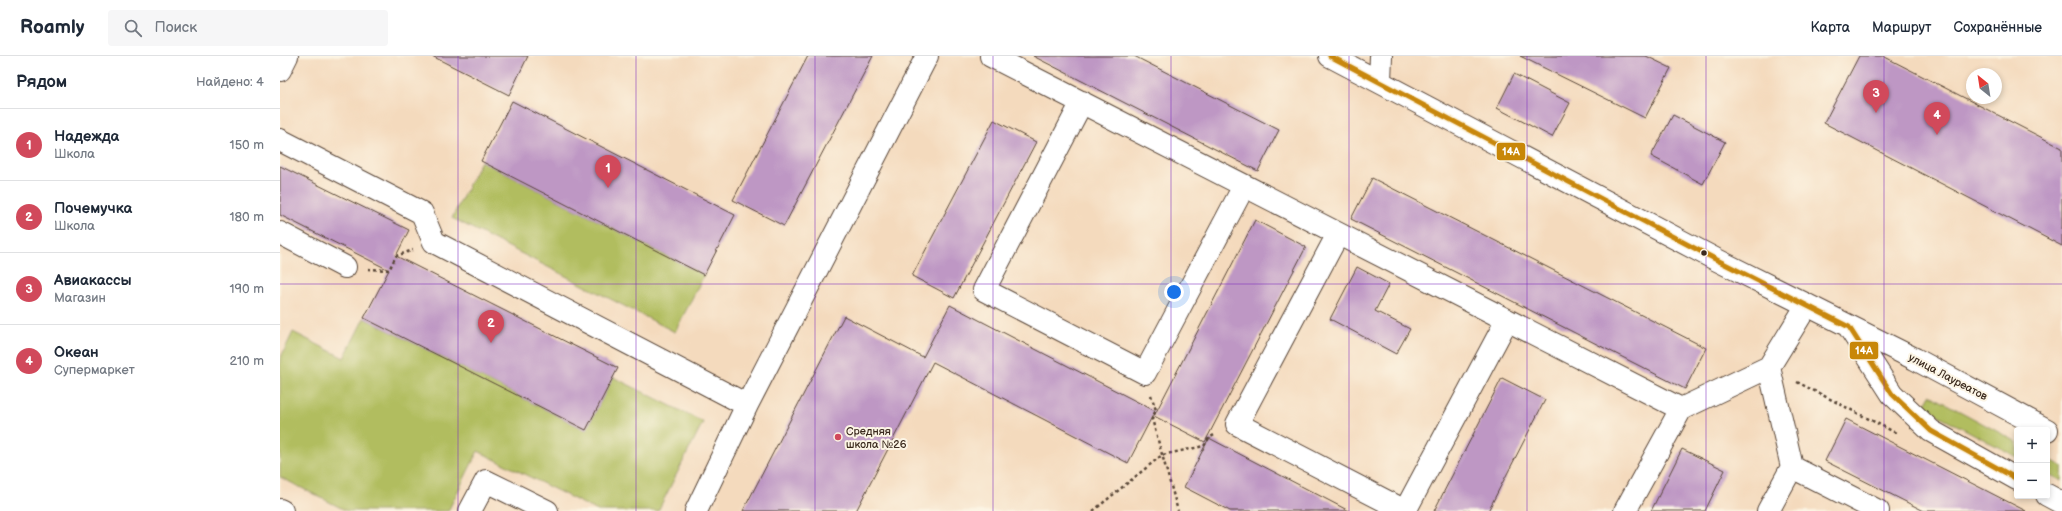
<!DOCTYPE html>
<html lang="ru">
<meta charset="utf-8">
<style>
:root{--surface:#fff;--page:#f6f6f7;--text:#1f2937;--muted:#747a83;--line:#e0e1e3;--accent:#d1495b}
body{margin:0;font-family:"Balsamiq Sans",sans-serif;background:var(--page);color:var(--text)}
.controls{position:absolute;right:12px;bottom:12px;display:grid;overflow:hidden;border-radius:4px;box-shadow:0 2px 6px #0003}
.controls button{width:36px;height:36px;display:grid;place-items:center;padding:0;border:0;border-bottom:1px solid var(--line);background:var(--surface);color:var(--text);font:20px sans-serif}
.compass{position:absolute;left:1686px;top:12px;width:36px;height:36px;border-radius:50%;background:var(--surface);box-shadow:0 2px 6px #0003;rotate:330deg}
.you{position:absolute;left:894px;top:236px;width:14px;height:14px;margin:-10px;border:3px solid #fff;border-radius:50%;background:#1a73e8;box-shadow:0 0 0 6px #1a73e833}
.badge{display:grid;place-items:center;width:26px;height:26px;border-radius:50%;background:var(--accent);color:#fff;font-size:13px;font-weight:700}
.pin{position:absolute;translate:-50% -33px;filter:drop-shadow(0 1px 2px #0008)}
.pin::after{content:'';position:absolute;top:21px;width:14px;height:12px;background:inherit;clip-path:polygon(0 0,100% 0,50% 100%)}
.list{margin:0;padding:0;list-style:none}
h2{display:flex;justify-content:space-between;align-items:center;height:52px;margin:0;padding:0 16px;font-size:17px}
h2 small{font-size:13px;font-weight:400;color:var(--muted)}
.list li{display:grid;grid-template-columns:26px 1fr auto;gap:12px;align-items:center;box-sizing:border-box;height:72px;padding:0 16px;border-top:1px solid var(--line)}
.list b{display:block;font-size:15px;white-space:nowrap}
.list p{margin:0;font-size:13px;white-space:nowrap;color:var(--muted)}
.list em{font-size:13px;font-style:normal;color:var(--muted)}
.icon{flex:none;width:22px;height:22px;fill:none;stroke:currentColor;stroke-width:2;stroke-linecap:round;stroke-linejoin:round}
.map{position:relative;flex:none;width:1782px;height:455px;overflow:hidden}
header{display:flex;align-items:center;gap:24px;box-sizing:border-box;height:56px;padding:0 20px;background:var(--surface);border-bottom:1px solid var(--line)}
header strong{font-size:19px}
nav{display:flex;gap:22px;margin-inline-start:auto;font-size:14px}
.search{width:280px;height:36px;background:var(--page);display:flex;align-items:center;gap:10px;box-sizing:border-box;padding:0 14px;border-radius:4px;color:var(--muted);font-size:15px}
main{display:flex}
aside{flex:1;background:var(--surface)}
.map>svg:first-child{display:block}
</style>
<header>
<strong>Roamly</strong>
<div class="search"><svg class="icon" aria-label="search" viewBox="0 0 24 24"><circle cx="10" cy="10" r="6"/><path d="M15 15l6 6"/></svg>Поиск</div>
<nav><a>Карта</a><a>Маршрут</a><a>Сохранённые</a></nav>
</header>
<main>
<aside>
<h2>Рядом<small>Найдено: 4</small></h2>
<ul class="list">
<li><span class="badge">1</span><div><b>Надежда</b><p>Школа</p></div><em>150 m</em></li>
<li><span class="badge">2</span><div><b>Почемучка</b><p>Школа</p></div><em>180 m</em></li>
<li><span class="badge">3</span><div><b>Авиакассы</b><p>Магазин</p></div><em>190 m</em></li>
<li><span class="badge">4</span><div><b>Океан</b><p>Супермаркет</p></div><em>210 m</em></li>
</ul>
</aside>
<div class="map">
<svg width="1782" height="455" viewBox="0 0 1782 455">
<rect width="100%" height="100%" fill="#fcf5e5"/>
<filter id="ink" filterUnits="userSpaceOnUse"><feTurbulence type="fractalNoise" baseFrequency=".025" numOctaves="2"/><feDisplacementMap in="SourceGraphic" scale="8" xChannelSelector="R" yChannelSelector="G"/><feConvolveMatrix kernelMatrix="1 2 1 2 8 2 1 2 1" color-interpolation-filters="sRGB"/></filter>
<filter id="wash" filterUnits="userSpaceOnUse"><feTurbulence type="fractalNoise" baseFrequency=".012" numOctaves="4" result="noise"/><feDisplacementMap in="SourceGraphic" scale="16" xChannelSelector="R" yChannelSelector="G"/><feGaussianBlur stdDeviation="0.9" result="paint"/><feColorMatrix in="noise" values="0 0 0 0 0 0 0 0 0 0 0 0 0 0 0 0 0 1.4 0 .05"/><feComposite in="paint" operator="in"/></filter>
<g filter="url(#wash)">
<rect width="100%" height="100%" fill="#f4dabd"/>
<path fill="#b1bd5e" stroke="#76743e" d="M201,105L424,219L395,276L172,162Z
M84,262L306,374L333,321L423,366L378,455H318L198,395L168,455H67L0,421V303L13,276L64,302Z
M1650,339L1737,386V401L1643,351Z
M1767,402L1782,410V425L1767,417Z"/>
<g id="blocks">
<path fill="#be97c4" d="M152,0H248L229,39Z
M528,0H593L504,170L453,144Z
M753,0H854L999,74L978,115Z
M1240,0H1366L1391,12L1365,62Z
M1579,0H1603L1782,92V190L1544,67Z
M1234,18L1290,47L1272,81L1217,52Z
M232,45L455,159L424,219L201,105Z
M1393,59L1445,86L1423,128L1371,100Z
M714,64L756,86L674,242L632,220Z
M0,110L129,174L116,200L338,312L306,374L84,262L109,214L0,159Z
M1092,122L1426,292L1405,333L1071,163Z
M975,164L1026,191L925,386L874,360Z
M1077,211L1109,228L1095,255L1130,273L1116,298L1050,263Z
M670,249L875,355L848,407L653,306L576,455H463L564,260L643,301Z
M1222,322L1265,344L1208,455H1154Z
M1566,363L1746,455H1644L1545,405Z
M929,382L1069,455H950L904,431Z
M1402,393L1445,414L1425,455H1371Z"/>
</g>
</g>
<g filter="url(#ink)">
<use href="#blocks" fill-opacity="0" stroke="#574436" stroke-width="1"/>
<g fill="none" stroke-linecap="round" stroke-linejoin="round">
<g stroke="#574436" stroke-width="24">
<path id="minor" d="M711,0L1401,353
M1050,0L1437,204L1635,303L1767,374
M0,14L7,0
M1100,25L1101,0
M802,46L704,234L865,317L964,130
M0,84L142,157L154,186L467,349L416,455
M0,177L65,211
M1058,178L957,368L1125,455L1227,264
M1569,271L1612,338L1651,375L1737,423
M467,349L647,0
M1512,411L1598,455
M1767,439L1782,447
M0,454L2,455
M190,455L206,425L267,455
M1345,455L1401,353L1489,311L1527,249
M1488,455L1512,411L1489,311"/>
</g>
<path stroke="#574436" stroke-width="2.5" stroke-dasharray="3 3" stroke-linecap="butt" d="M88,213L109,214L116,200L133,194
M1517,326L1618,378
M871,339L876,354L872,363L898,455
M813,455L882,399L924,390L929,382L936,378"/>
<use href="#minor" stroke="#fff" stroke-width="22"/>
<g stroke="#fcf5e5" stroke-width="8">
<path id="bus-1" d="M1050,0L1437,204L1569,271L1612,338L1651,375L1737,423"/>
</g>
<use href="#bus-1" stroke="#c88708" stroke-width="5"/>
</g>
</g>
<path fill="none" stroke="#7b2cbf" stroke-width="1" stroke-opacity="0.55" d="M178,0V455M356,0V455M535,0V455M713,0V455M891,0V455M1069,0V455M1247,0V455M1426,0V455M1604,0V455M0,228H1782"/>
<circle fill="#3b2a1e" stroke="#fcf5e5" stroke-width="1.5" cx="1424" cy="197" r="3.5"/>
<circle fill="#d1495b" stroke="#fcf5e5" stroke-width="1.5" cx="558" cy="381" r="4"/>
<g text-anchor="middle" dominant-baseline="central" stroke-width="4" stroke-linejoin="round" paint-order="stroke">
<g font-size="11" fill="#3b2a1e" stroke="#fcf5e5">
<text transform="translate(1668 321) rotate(28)">улица Лауреатов</text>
</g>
<g font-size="11" fill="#3b2a1e" stroke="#fcf5e5" text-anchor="start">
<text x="566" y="375">Средняя<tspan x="566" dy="13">школа №26</tspan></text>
</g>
</g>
<g stroke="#fcf5e5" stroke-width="1.5">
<rect x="1216" y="86" width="30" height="19" rx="4" fill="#c88708"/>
<rect x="1569" y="285" width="30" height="19" rx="4" fill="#c88708"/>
</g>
<g font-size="11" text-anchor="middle" font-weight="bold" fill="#fff">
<text x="1231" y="99">14А</text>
<text x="1584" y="298">14А</text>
</g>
</svg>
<div class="controls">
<button>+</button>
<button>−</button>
</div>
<svg class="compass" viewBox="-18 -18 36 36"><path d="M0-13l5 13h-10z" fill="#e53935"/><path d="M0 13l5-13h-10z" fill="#747a83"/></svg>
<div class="you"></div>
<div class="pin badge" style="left:328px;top:132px">1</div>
<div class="pin badge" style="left:211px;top:287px">2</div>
<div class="pin badge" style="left:1596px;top:57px">3</div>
<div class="pin badge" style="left:1657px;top:79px">4</div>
</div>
</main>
